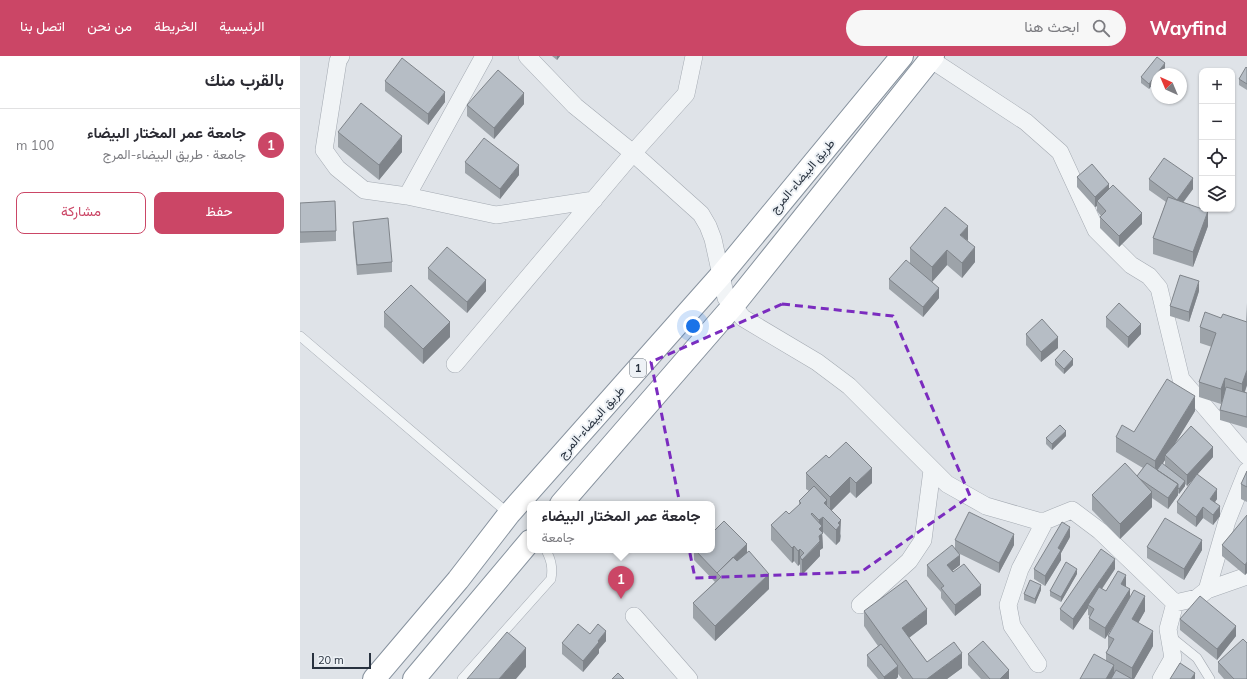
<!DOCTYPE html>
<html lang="ar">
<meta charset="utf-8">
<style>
:root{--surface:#fff;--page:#f7f7f7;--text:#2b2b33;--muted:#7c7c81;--line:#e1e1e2;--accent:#cb4666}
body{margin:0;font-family:Mulish,Vazirmatn,sans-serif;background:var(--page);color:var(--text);direction:rtl}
.controls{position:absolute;right:12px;top:12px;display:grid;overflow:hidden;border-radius:8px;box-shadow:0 1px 3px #0004}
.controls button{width:36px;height:36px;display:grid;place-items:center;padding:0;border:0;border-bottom:1px solid var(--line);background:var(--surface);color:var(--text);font:20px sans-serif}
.compass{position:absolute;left:851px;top:12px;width:36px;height:36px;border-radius:50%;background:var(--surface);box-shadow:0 1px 3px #0004;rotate:316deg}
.scale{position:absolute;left:12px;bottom:10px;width:59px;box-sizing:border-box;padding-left:4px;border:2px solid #28323f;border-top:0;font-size:11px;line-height:14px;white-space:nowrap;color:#28323f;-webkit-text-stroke:3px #eef2f6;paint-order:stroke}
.you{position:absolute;left:393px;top:270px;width:14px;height:14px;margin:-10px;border:3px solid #fff;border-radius:50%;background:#1a73e8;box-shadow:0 0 0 6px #1a73e833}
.badge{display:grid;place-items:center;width:26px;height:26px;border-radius:50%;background:var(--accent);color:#fff;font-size:13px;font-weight:700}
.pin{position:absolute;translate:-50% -33px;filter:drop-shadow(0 1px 2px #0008)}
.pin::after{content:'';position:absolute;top:21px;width:14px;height:12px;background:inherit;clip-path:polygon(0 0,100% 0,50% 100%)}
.popup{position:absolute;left:227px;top:445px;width:188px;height:52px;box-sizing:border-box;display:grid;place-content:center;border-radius:8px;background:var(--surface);filter:drop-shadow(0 1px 3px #0005);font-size:13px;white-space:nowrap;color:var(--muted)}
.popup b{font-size:15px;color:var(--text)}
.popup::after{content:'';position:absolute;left:50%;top:100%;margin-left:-8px;border:8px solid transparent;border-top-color:var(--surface)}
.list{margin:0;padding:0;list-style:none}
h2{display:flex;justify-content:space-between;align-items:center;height:52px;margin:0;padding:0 16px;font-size:17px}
h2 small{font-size:13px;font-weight:400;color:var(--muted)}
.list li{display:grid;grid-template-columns:26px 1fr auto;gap:12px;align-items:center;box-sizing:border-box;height:72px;padding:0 16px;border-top:1px solid var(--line)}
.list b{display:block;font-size:15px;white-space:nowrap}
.list p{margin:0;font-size:13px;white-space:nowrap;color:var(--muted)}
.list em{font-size:13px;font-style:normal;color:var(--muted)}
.actions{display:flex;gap:8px;padding:12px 16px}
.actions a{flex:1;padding:9px 0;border:1px solid var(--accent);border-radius:8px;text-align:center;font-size:14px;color:var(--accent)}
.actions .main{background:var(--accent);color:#fff}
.icon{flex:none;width:22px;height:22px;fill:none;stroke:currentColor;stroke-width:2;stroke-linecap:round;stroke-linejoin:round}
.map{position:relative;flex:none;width:947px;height:623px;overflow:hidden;direction:ltr}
header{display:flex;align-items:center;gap:24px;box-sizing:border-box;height:56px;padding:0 20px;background:var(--accent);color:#fff}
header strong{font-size:19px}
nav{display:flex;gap:22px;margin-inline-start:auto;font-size:14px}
.search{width:280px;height:36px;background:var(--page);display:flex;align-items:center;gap:10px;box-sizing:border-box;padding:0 14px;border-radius:22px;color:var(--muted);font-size:15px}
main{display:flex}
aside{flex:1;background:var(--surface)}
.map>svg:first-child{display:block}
</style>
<header>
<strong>Wayfind</strong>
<div class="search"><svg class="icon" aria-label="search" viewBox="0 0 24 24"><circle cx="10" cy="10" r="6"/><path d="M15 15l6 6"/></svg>ابحث هنا</div>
<nav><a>الرئيسية</a><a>الخريطة</a><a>من نحن</a><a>اتصل بنا</a></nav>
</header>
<main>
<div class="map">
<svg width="947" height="623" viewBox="0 0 947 623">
<rect width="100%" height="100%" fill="#dfe3e8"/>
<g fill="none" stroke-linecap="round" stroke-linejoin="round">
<g stroke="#a4aab2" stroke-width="10">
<path id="service" d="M0,280L209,458
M871,581L897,602L910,623
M162,623L251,523C253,511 251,504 246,494"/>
</g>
<g stroke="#a4aab2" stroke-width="18">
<path id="minor" d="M41,0L38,5L24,94L37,112L64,134L107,140L196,159L294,144
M227,0L275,50L333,97L401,158L408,170L413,183L426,242L443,262L517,306L549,330L647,428L686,450L738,465H745L772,454L800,475L875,547L897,542L907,534L947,520
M630,3L726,66L760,96L796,174L831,209L849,220L859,232L881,323L947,400
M107,140L184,0
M155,308L333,97L386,38L394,0
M907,534L927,465L947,415
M560,549L609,505L623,484L632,414
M334,560L389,623
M738,608L712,570L708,549L720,513L745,465
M861,623L873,602L868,573L875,547"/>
</g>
<g stroke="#87929e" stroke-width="24">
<path id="trunk" d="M261,448L432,251L633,0
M74,623L158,524L209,458L422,218L602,0
M114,623L230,485"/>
</g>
<use href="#service" stroke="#f1f4f6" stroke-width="9"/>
<use href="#minor" stroke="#f1f4f6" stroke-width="17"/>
<use href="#trunk" stroke="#fff" stroke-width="22"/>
</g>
<path fill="#9da3a9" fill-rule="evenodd" d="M252,0H260L257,4Z
M947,12V34L939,29V23Z
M865,13L861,18H857L849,33L841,27V21Z
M85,25L145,46L128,69L85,35Z
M224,48L194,83L167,60V49Z
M38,76L102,96L79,124L38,91Z
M165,106L219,119L200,143L165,117Z
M777,121L809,132L842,168L819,191L800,172V161L801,160L797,155V150L795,151L777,131Z
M849,123L893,133L883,147L908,170L893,211L853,198V182L866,146L849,134Z
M0,147L36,175V185L0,187Z
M53,166L92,206V216L57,219L53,176Z
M668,185L675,206L662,222L647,209L632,226L639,242L623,261L589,233V223L610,207V192Z
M128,212L186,235L167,257L128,223Z
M899,235L889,266L870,260V250Z
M947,247V266L946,265Z
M84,256L150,281L123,308L84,271Z
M806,261L841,278L828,292L806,271Z
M921,262L947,266V329L945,336L947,337V372L920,364V354L924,340L921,348L899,341V326L912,291L900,287V271Z
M726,278L758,292L741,306L726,289Z
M755,304L773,309L764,318L755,309Z
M895,355L874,388L913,401L887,430L885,428V430L879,438L878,437V439L868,453L852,442V451L820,483L792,454V439L837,420L843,412L816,396V381L834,376ZM865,404V409L862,408Z
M766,380L752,394L746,388V382Z
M529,402L572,427L556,442L550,436L531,455L541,480L540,485L536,489L523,476H522L523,492L520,494V500L502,519L500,517V508L498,510L494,505L492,507L471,484V469L489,458L499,449V445L509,435L506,433V417Z
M947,415V446L941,443V428Z
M917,443L915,446L920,460L913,469L903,462L896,471L877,457V446Z
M947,459V517L945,519L922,500V489Z
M770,481L761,497V504L745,530L734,523V513Z
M655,484L714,489L699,517L658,497L660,509L652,515L681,539L655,560L641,542V536L627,520V509L655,493Z
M847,491L902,494L884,524L847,502Z
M394,494H412L469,533L415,585L393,562V547L415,526L394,504Z
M815,513L802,533L806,535L826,530V531L830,542L845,555L838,567L853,590L834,623H780L806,605V597L808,594V580L819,561L805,583L789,573V562L790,560L788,559V552L773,574L760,564V553Z
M777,518L761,546L750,540V535Z
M741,534L735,548L724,544V538Z
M564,555L627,568L609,582L627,606L662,612L647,623H602L598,618V621L596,623H578L567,610V599L578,590L564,570Z
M880,563L936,580L917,604L880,574Z
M290,578L306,585L299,593V597L283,616L262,598V587Z
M668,598L709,623H681L668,609Z
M918,606L947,623H924L918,616Z"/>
<path fill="#7f848a" d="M257,0H260L257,4Z
M865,7V13L861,18H857V23L849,33V28Z
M145,36V46L128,69V58Z
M224,37V48L194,83V72Z
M102,80V96L79,124V109Z
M219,109V119L200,143V133Z
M893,122V133L877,154V144Z
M809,128V138L797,145V150L795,151V141Z
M908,155V170L893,211V196Z
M842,157V168L819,191V180Z
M668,170V185L660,179Z
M675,191V206L662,222V207Z
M647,194V209L632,226V211Z
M186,224V235L167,257V246Z
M899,225V235L889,266V256Z
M639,232V242L623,261V251Z
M150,266V281L123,308V293Z
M841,268V278L828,292V281Z
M758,281V292L741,306V296Z
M773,303V309L764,318V313Z
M947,314V329L942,343V328Z
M925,322V337L921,348V333Z
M895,340V355L867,401L865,399V404L855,420V405Z
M766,375V380L752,394V388Z
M913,391V401L887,430V419Z
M572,412V427L556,442V427Z
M550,421V436L530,456V441Z
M885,425V430L879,438V433Z
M878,428V439L868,453V442Z
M917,433V443L910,453V443Z
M852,436V451L820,483V468Z
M527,444V459L524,462V447Z
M920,450V460L913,469V459Z
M903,451V462L896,471V461Z
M523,461V476H522L523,492L520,494V500L502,519V504L519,487V464Z
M541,464L540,485L536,489V474L538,467Z
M770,471V481L761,497V504L745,530V520L758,492Z
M714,478V489L699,517V507Z
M902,484V494L884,524V513Z
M447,488V499L421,521L417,517Z
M494,490V505L492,507V492Z
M500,493V508L498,510V495Z
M660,499V509L647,519V509Z
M815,503V513L790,550L788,549V552L773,574V563Z
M947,506V517L945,519V509Z
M777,513V518L761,546V541Z
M469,518V533L415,585V570Z
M826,519V530L821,538V528Z
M681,529V539L655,560V549Z
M741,529V534L735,548V543Z
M830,533V544L805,583V572Z
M845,540V555L832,578V563Z
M627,553V568L602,587V572Z
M936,570V580L917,604V593Z
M306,575V585L299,593V597L283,616V605L298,585Z
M853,575V590L834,623H832V612Z
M226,592V611L216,623H199Z
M662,597V612L647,623H627Z
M814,609V620L812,623H806Z
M598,610V621L596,623H584V621Z
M709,614V623H700Z
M895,617V623H891Z"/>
<path fill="#b6bdc5" stroke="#7f848a" d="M857,1L865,7L849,28L841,21Z
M102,2L145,36L128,58L85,25Z
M946,11L947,12V28L939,23Z
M198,14L224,37L194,72L167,49Z
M61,47L102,80L79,109L38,76Z
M184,82L219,109L200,133L165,106Z
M864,102L893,122L877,144L849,123Z
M792,108L809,128L795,141L777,121Z
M813,129L842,157L819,180L800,161L806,155L797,145Z
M868,141L908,155L893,196L853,182Z
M35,145L36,175L0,176V147Z
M645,151L668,170L660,179L675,191L662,207L647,194L632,211L610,192Z
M88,162L92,206L57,209L53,166Z
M147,191L186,224L167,246L128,212Z
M606,204L639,232L623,251L589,223Z
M880,219L899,225L889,256L870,250Z
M111,229L150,266L123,293L84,256Z
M819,247L841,268L828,281L806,261Z
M905,256L921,262L923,258L947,266V314L942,328L925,322L921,333L899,326L916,277L900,271Z
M742,263L758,281L741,296L726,278Z
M764,294L773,303L764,313L755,304Z
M867,323L895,340L855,405L816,381L822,369L834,376Z
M926,331L947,337V361L920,354Z
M760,369L766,375L752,388L746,382Z
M891,370L913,391L887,419L865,399Z
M546,386L572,412L556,427L550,421L530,441L506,417L526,399L529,402Z
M825,407L852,436L820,468L792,439Z
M847,407L878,428L868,442L840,423L837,420Z
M862,407L885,425L879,433L878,432V428L857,414Z
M947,415V431L941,428Z
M897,418L917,433L910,443L920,450L913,459L903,451L896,461L877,446Z
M514,430L527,444L524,447L541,464L538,467L540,469L536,474L523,461L519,464L512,457L511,458L522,470L519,473L523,477L519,480L520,485L502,504L500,501L504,497L500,493L498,495L494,490L492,492L471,469L486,455L489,458L501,447L499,445Z
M669,456L714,478L699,507L655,484Z
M947,459V506L945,509L922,489Z
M865,462L902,484L884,513L847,491Z
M424,465L447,488L417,517L395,494H412V477Z
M762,466L770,471L758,492L761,494L745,520L734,513Z
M652,489L660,499L647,509L653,516L664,508L681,529L655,549L641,532L644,530L627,509Z
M801,493L815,503L773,563L760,553Z
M449,495L469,518L415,570L393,547L421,521L417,517L433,501L437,505Z
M766,506L777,513L761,541L750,535Z
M818,515L826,519L821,528L830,533L805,572L789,562L794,553L788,549L799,531L806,535Z
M606,524L627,553L602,572L627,606L654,586L662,597L627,623H613L564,555Z
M730,524L741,529L735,543L724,538Z
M834,534L845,540L832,563L853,575L832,612L806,597L814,583L808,580Z
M900,540L936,570L917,593L880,563Z
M278,568L290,578L298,568L306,575L298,585L299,586L283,605L262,587Z
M207,576L226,592L199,623H167Z
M943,583L947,587V623H934L918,606Z
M683,585L709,614L700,623H690L668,598Z
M581,588L598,610L584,621L567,599Z
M794,598L814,609L806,623H780Z
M880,607L895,617L891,623H870Z
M816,614L832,623H811Z
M318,617L324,623H312Z"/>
<path fill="none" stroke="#7b2cbf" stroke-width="3" stroke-dasharray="8 5" stroke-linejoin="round" d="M482,248L593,260L670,440L561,516L395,522L351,306Z"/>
<g text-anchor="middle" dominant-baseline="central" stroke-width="4" stroke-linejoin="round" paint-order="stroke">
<rect fill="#eef2f6" stroke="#636c76" stroke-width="1" x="330" y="303" width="16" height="18" rx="3"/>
<g font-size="11" font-weight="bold" fill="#28323f">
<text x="338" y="312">1</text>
</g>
<g font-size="12" fill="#28323f" stroke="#eef2f6">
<text transform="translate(502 120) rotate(-50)">طريق البيضاء-المرج</text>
<text transform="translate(291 366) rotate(-48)">طريق البيضاء-المرج</text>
</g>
</g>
</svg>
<div class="controls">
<button>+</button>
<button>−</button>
<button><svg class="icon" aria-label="locate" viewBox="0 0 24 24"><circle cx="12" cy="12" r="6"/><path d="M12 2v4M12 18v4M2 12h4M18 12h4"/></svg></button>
<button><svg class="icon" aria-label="layers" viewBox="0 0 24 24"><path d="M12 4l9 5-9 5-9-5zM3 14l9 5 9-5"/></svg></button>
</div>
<svg class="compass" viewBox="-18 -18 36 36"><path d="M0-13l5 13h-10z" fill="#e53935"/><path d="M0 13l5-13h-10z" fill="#7c7c81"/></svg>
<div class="scale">20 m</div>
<div class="you"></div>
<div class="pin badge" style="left:321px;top:543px">1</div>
<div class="popup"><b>جامعة عمر المختار البيضاء</b>جامعة</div>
</div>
<aside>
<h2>بالقرب منك<small></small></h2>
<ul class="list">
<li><span class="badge">1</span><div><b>جامعة عمر المختار البيضاء</b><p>جامعة · طريق البيضاء-المرج</p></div><em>100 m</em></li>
</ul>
<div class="actions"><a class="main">حفظ</a><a>مشاركة</a></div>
</aside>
</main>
